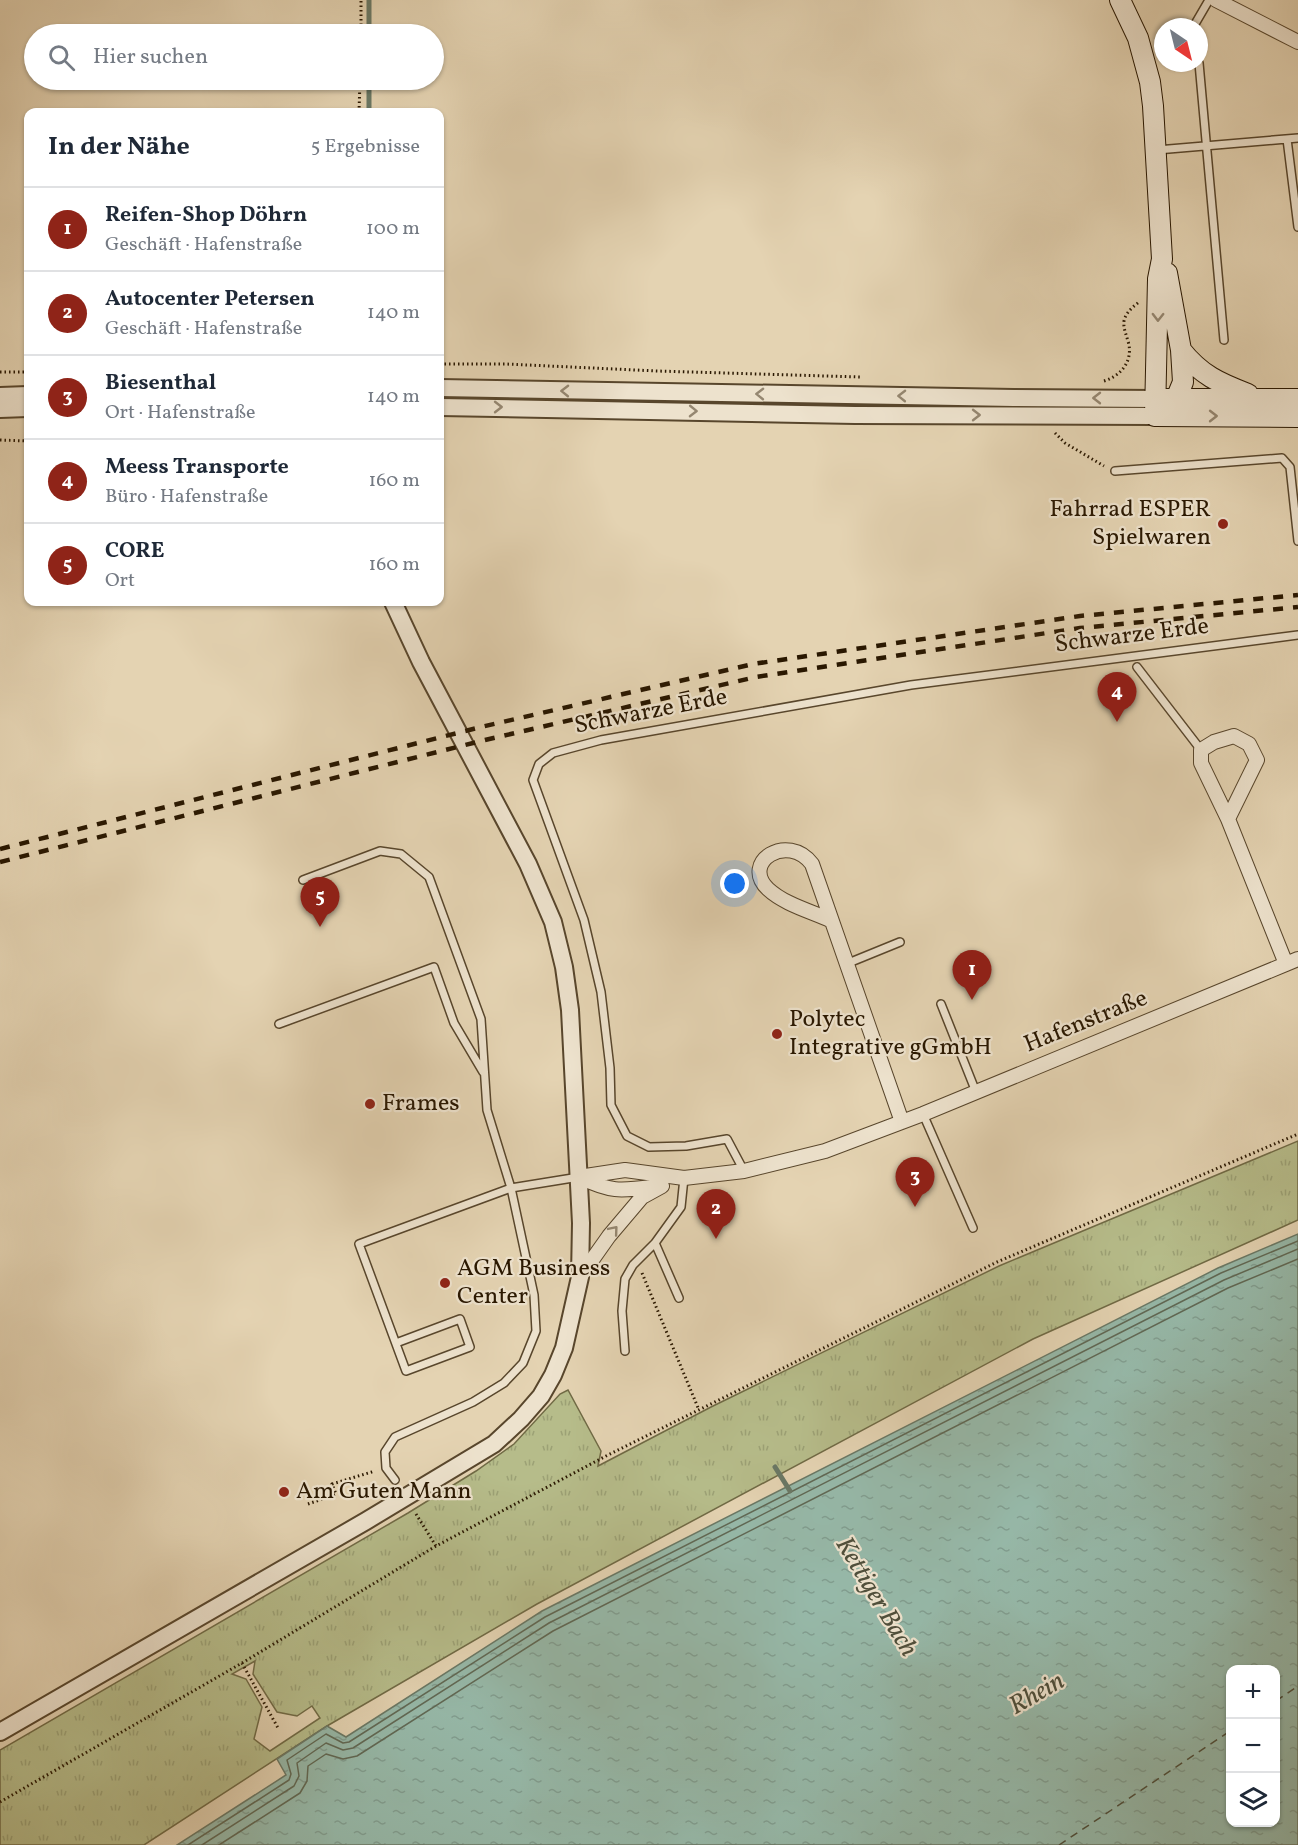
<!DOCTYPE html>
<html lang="de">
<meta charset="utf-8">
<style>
:root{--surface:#fff;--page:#f6f6f7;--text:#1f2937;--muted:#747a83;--line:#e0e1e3;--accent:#8f2418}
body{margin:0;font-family:Vollkorn,serif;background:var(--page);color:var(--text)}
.controls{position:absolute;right:18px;bottom:18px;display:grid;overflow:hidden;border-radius:12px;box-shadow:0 2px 4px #0004}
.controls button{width:54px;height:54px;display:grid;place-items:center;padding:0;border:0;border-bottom:2px solid var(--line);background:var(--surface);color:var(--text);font:30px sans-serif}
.compass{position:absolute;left:1154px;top:18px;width:54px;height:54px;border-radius:50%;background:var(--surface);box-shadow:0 2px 4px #0004;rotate:145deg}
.you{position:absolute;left:735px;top:884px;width:21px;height:21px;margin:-15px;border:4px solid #fff;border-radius:50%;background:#1a73e8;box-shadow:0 0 0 9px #1a73e833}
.badge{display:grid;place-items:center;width:39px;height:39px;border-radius:50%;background:var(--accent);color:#fff;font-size:20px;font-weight:700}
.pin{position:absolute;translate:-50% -50px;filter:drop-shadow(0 2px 3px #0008)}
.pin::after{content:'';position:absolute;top:32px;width:21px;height:18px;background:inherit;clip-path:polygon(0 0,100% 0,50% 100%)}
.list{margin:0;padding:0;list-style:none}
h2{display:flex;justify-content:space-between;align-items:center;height:78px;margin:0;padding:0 24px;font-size:26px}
h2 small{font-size:20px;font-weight:400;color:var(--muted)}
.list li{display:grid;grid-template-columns:39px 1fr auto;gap:18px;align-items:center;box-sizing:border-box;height:84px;padding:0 24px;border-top:2px solid var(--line)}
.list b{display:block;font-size:22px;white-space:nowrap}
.list p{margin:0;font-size:20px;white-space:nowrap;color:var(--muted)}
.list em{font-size:20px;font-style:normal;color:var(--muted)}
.icon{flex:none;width:33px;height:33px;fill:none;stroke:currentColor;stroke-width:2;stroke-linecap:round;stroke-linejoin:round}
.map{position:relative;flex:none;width:1298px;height:1845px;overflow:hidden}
.search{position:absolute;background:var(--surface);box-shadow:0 2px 4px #0004;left:24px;top:24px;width:420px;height:66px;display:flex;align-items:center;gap:15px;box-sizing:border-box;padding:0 21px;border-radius:33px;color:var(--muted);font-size:22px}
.panel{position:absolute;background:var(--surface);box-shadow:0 2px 4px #0004;left:24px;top:108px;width:420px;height:498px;border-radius:12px}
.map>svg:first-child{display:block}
</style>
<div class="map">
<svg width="1298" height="1845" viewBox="0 0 1298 1845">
<defs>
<pattern id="grass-tufts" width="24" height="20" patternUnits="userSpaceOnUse" patternTransform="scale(1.5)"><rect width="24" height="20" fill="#b6bc8a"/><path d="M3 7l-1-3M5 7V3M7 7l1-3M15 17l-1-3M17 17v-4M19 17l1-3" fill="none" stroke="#9ca175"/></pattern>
<pattern id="water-ripples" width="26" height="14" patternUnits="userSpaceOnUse" patternTransform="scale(1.5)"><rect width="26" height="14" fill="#96b8a8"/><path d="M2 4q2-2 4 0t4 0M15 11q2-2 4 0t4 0" fill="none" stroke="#819d8f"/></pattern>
</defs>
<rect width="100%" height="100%" fill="#e4d3b2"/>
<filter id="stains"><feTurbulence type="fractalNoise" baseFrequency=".00333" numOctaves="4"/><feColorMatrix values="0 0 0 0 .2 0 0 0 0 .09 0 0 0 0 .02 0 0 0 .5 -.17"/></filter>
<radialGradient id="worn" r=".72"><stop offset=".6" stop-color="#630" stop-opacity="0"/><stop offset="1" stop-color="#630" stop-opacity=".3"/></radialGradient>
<path fill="url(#grass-tufts)" stroke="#706a45" stroke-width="1.5" fill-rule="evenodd" d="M1298,1141V1220L1033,1339L537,1604L327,1726L144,1845H0V1750L408,1513L476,1471L514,1444L560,1394L568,1390L601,1451L598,1466L711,1407L999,1266ZM255,1661L253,1674L277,1712L297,1716L312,1706L320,1718L270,1751L254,1739L262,1707L246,1679L232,1674Z"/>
<path fill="url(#water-ripples)" stroke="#6a7865" stroke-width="1.5" fill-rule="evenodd" d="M1298,1234V1845H177L286,1775L277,1759L327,1726L346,1737L542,1611L1218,1268ZM1230,1670H1276V1822H1230Z"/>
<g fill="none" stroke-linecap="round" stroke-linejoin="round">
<path stroke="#606854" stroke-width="1.5" d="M188,1845L289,1780L291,1774L287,1760L326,1734L343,1743L349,1742L545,1617L1221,1273L1298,1241
M202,1845L294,1786L299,1776L297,1763L326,1743L343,1750L353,1748L549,1623L1224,1280L1298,1249
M219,1845L300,1793L307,1781L308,1766L326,1754L343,1759L357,1756L553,1631L1228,1288L1298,1259"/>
<path stroke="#6a7865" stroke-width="5" d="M369,34V0
M369,112V80
M775,1467L790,1491"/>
<path stroke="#4f4f3b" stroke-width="1.5" stroke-dasharray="8 6" stroke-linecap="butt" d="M1276,1701L1298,1686
M1059,1845L1230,1731"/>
<g stroke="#58462c" stroke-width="10">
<path id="service" d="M1195,27V24L1209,0
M1199,63L1224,340
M1287,139L1298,227
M1157,150L1298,138
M1115,471L1282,458L1290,467L1298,541
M1137,667L1201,750
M303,880L380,851L401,854L429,877L481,1019L487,1110L511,1188L534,1295L536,1331L523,1363L504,1383L473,1402L395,1437L385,1452L386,1468L395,1480
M846,964L900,942
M941,1004L976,1092
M279,1024L434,967L454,1023L483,1072
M923,1114L973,1228
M744,1171L727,1139L686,1146L649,1147L627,1136L611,1105L610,1068L601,992L584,920L533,780L539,764L553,753L601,740L911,685L1298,635
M655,1243L679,1298
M396,1343L460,1319L470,1347L406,1371L359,1244L511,1188L579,1177
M625,1351L622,1311L625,1279L633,1265L655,1243L681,1207L684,1178"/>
</g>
<g stroke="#58462c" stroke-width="16">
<path id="minor" d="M1216,0L1298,42
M1228,819L1257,760L1249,744L1234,736L1214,742L1201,750V763L1228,819L1286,964
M830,920C810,911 784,904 768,889C740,862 788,832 812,864L902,1122
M579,1177L625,1170L684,1178L744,1171L825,1151L923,1114L1298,959
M579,1177C611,1192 619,1191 653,1187
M580,1277L609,1236L642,1197L662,1186"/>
</g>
<g stroke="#58462c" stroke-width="20">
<path id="tertiary" d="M440,388L1014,398L1156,399
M0,396L28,395
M440,407L855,415L1155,416
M0,409L28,408
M0,1732L366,1521L494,1444L521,1419L541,1396L553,1375L564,1348L580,1277L581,1223L570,1010L564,967L553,922L528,864L421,662L393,602"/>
</g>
<g stroke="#291700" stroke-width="22">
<path id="secondary" d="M1120,0L1138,38L1150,82L1153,106L1162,259L1158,279L1155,416
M1181,350C1201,375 1219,383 1248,394
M1165,399H1298
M1155,416L1176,399L1183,382L1181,350L1167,273
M1155,416L1298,417"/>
</g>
<path stroke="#291700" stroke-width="3" stroke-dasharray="1.5 3" stroke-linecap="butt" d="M361,34V0
M359,112L360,80
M440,364H506L657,371L860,377
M0,372H28
M1104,381C1120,376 1132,363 1129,345C1127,336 1123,329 1124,321C1126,312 1133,307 1139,302
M1055,433L1065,443L1104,466
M0,440L28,441
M642,1273L699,1410
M308,1504L336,1494L332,1484L375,1471
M416,1514L436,1546
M242,1663L278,1728
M0,1802L242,1663L436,1546L606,1456L997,1262L1298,1134"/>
<use href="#service" stroke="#ede2cd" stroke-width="7"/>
<use href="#minor" stroke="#ede2cd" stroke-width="14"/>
<use href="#tertiary" stroke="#ede2cd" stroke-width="16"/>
<use href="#secondary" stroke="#ede2cd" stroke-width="20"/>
<path stroke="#291700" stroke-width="4.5" stroke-dasharray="10 10" stroke-linecap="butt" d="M0,849L481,727L753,664L1080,616L1298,595
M0,862L485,740L756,677L1080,628L1298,607"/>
</g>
<defs><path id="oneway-chevron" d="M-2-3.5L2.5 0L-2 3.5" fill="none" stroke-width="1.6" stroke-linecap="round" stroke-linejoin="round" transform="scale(1.5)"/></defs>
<g stroke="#958771">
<use href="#oneway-chevron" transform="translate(1158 317) rotate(91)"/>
<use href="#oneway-chevron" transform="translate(565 391) rotate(-179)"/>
<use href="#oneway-chevron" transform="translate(760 394) rotate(-179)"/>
<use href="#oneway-chevron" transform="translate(902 396) rotate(-179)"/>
<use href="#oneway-chevron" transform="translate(1097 398) rotate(-180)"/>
<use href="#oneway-chevron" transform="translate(498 407)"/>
<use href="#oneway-chevron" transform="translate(693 411) rotate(1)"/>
<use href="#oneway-chevron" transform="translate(976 415)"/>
<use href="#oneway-chevron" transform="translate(1213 416)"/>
<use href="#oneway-chevron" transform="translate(614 1230) rotate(-50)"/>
</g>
<g fill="#8f2418" stroke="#ede2cd" stroke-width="2">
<circle cx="1223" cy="524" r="6"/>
<circle cx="777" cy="1034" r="6"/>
<circle cx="370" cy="1104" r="6"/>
<circle cx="445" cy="1283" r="6"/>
<circle cx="284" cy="1492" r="6"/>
</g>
<g text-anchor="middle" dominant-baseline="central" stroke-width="4.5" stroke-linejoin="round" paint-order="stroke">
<g font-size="24" fill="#291700" stroke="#ede2cd" text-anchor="start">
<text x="1211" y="510" text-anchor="end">Fahrrad ESPER<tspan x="1211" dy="28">Spielwaren</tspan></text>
<text x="789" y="1020">Polytec<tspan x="789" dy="28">Integrative gGmbH</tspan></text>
<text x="382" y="1104">Frames</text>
<text x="457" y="1269">AGM Business<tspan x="457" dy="28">Center</tspan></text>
<text x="296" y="1492">Am Guten Mann</text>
</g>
<g font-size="24" fill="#291700" stroke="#ede2cd">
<text transform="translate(1132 636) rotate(-7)">Schwarze Erde</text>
<text transform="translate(651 712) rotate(-11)">Schwarze Erde</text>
<text transform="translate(1086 1022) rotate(-22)">Hafenstraße</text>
</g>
<g font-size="26" font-style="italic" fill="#4f4f3b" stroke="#ede2cd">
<text transform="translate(876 1597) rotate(59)">Kettiger Bach</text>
<text transform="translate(1037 1694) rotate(-30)">Rhein</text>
</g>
</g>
<rect width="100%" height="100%" filter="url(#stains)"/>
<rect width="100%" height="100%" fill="url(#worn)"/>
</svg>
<div class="controls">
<button>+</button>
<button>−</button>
<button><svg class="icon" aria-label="layers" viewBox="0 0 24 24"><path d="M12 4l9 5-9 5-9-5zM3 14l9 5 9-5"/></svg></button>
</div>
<svg class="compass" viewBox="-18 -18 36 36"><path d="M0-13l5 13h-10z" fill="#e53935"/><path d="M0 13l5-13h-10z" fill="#747a83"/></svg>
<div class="you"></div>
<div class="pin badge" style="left:972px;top:1000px">1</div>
<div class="pin badge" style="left:716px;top:1239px">2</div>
<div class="pin badge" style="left:915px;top:1207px">3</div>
<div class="pin badge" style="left:1117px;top:722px">4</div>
<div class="pin badge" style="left:320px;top:927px">5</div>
<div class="search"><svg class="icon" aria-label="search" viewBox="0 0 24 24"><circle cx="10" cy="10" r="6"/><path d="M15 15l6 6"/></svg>Hier suchen</div>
<section class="panel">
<h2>In der Nähe<small>5 Ergebnisse</small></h2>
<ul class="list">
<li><span class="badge">1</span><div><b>Reifen-Shop Döhrn</b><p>Geschäft · Hafenstraße</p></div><em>100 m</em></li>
<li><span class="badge">2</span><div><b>Autocenter Petersen</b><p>Geschäft · Hafenstraße</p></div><em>140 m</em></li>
<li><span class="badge">3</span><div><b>Biesenthal</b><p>Ort · Hafenstraße</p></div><em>140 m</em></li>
<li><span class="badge">4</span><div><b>Meess Transporte</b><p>Büro · Hafenstraße</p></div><em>160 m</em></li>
<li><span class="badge">5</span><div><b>CORE</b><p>Ort</p></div><em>160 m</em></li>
</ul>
</section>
</div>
